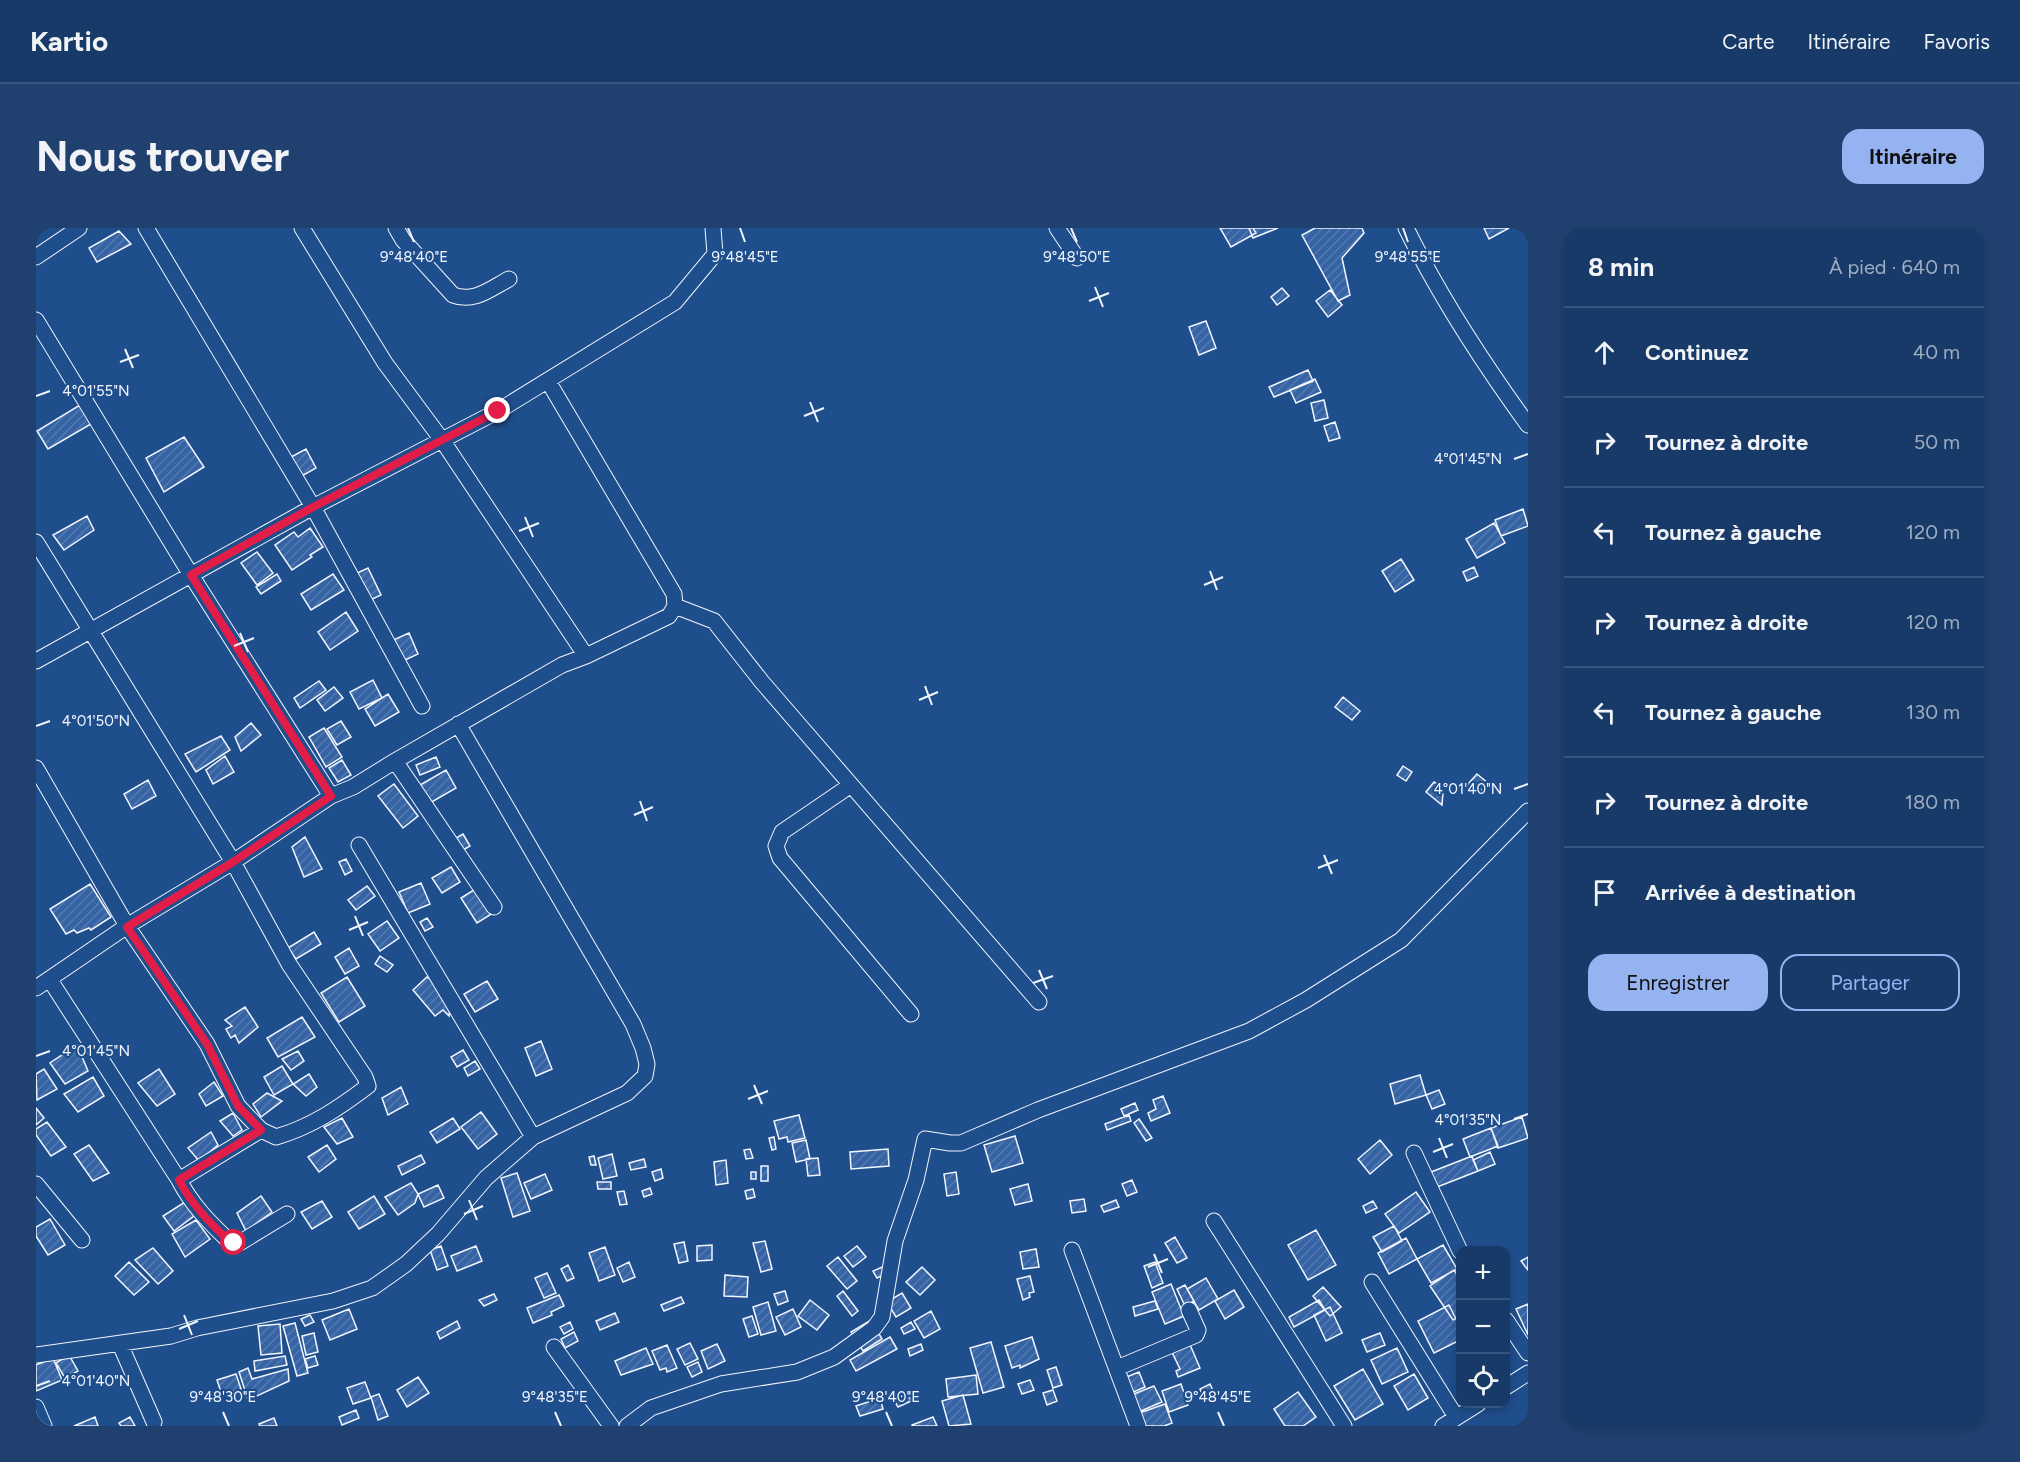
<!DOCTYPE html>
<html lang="fr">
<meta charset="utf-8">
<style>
:root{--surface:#173a69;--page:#20416f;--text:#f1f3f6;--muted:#9eadc0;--line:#36547d;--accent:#95b2f1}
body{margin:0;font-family:Figtree,sans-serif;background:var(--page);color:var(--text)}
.controls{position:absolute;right:18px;bottom:18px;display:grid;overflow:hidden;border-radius:12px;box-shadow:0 3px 9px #0003}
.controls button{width:54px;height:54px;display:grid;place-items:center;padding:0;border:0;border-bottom:2px solid var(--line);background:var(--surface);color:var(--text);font:30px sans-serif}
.stop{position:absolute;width:18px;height:18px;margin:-14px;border:4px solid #e11d48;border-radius:50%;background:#fff}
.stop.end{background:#e11d48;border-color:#fff;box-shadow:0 2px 6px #0008}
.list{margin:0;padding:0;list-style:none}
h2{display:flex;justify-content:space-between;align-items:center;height:78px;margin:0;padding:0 24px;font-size:26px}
h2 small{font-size:20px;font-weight:400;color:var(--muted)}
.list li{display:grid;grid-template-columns:39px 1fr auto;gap:18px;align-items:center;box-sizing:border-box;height:90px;padding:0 24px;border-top:2px solid var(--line)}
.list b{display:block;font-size:22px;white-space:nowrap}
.list em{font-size:20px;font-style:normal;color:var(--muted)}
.actions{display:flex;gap:12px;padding:18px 24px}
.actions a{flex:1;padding:14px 0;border:2px solid var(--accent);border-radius:18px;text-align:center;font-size:21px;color:var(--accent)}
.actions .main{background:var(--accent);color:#111}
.icon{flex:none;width:33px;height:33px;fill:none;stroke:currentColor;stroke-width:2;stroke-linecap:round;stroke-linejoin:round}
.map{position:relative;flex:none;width:1492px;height:1198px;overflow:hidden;border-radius:18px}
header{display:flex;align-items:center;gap:36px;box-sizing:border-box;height:84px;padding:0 30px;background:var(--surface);border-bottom:2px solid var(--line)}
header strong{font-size:28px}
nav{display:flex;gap:33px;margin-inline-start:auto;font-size:21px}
.intro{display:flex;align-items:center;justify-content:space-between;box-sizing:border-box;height:144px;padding:0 36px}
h1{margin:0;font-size:42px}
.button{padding:15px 27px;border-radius:18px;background:var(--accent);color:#111;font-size:21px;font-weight:700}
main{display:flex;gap:36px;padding:0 36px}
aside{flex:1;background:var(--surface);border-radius:18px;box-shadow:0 3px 9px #0003}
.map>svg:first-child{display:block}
</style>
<header>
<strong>Kartio</strong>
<nav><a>Carte</a><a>Itinéraire</a><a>Favoris</a></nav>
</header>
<div class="intro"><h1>Nous trouver</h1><a class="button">Itinéraire</a></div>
<main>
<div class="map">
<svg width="1492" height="1198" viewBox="0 0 1492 1198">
<defs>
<pattern id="building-hatch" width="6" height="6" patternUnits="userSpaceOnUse" patternTransform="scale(1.5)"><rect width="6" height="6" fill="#3563a3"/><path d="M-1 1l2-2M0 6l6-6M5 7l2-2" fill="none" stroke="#537ab1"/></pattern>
</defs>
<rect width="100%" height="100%" fill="#1f4e8c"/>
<path fill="url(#building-hatch)" stroke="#f2f6ff" stroke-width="1.5" d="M1184,0H1217L1220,5L1195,19Z
M1213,0H1242L1217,10Z
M1279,0H1326L1328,5L1306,30L1314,67L1302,73L1266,7Z
M1448,0H1473L1453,11Z
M83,3L95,16L61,34L53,20Z
M1246,60L1253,68L1241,77L1235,69Z
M1294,62L1306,77L1292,89L1280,73Z
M1170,93L1180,120L1163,127L1153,99Z
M1272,142L1277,153L1238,169L1233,159Z
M1279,151L1285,164L1260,175L1254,162Z
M1288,172L1292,190L1279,193L1275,175Z
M44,177L55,196L12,221L1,203Z
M1299,194L1304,210L1293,213L1288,198Z
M148,209L168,239L128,264L110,230Z
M270,221L280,240L264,249L253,230Z
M1487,281L1492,298L1465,308L1459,292Z
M51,288L58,302L28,322L17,307Z
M1458,295L1469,315L1441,330L1430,311Z
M274,300L287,319L274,327L276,329L256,342L239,317L258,304L262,309Z
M221,324L237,345L221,357L205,335Z
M1365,331L1378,352L1359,364L1346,343Z
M1438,339L1442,348L1431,353L1427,344Z
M332,340L345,367L330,374L317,347Z
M241,346L245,353L225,366L220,359Z
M297,346L308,362L275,382L265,366Z
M310,384L322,403L294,422L282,404Z
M373,405L382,426L365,434L355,413Z
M337,452L346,470L323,481L314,464Z
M283,453L290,462L264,480L258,470Z
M298,459L307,470L289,483L281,472Z
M352,466L363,484L339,498L329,481Z
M1307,469L1324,483L1316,492L1299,479Z
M305,493L315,509L301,517L291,501Z
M215,495L225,507L205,523L199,509Z
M288,500L306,529L290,539L273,509Z
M185,508L194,522L160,544L149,526Z
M189,528L198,544L177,556L170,542Z
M400,529L404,539L384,547L380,537Z
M306,532L315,547L302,554L293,540Z
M1367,538L1376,544L1370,553L1361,547Z
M410,542L420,560L394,575L384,557Z
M1441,546L1452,555L1443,565L1432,556Z
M112,552L120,568L96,581L88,566Z
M1398,554L1403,557L1407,565L1406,577L1390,564Z
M358,556L382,588L367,600L342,568Z
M427,606L434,618L422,625L415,613Z
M269,609L286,641L268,649L256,619Z
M310,631L316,643L309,647L303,634Z
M415,639L424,654L406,665L396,650Z
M385,655L394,676L372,685L363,664Z
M54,656L75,689L55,702L53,700L41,705L38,702L30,706L14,681Z
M331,658L339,668L320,682L312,672Z
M441,660L457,685L441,695L425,670Z
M391,690L397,699L389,703L384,694Z
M351,693L363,710L344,723L332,706Z
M278,704L285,716L260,731L252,720Z
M313,720L323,738L309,746L299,729Z
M344,728L357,737L351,744L339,736Z
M311,749L329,778L303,794L285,765Z
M391,749L408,761L415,774L413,788L407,782L399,788L377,762Z
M451,753L462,771L439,784L428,766Z
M209,779L222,799L203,815L199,807L195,810L190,801L196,798L189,792Z
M266,789L279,809L242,829L231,810Z
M505,813L516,841L500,848L489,820Z
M41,817L52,843L29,856L14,835Z
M427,822L433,832L421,839L415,829Z
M262,823L268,833L255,842L246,831Z
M439,833L444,841L432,848L428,840Z
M246,838L257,856L238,867L228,849Z
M8,841L21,861L1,872L0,846Z
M123,841L139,866L121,878L102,855Z
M273,846L281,859L270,868L257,856Z
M1384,847L1390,867L1359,876L1354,856Z
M57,849L68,868L42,884L28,866Z
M178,854L187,868L170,878L163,866Z
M365,859L372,876L352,887L346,870Z
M1403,862L1409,876L1396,881L1390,867Z
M231,865L246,873L225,889L217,876Z
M1127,868L1134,885L1115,893L1112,885L1120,881L1117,872Z
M1099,875L1102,882L1088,888L1085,881Z
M0,880L8,890L0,897Z
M445,884L461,906L442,921L425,899Z
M197,885L206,902L197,908L184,893Z
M763,887L769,910L752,914L751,909L743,911L738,893Z
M1093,887L1095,893L1071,902L1069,896Z
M1486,889L1492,910L1462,920L1455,900Z
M306,890L317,909L301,916L288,899Z
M417,890L424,901L401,915L394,904Z
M1103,891L1116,910L1110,913L1098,895Z
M11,894L30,919L15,928L0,907V901Z
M1455,900L1462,918L1434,929L1427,911Z
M175,904L182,917L163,933L152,920Z
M979,908L987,935L956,944L948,917Z
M738,909L740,921L736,922L733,910Z
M770,912L774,931L760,934L756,915Z
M1344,912L1356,927L1334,946L1322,931Z
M53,917L73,945L57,953L38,926Z
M291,917L300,931L283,944L272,929Z
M714,921L717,930L710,931L708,922Z
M852,921L853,938L815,941L814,924Z
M1454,924L1459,936L1442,943L1437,932Z
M576,926L581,948L567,951L562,930Z
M385,927L389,935L366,947L362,938Z
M558,928L560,937H555L553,929Z
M1436,928L1442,943L1396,961L1390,946Z
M782,930L784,947L772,948L770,931Z
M608,931L610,939L595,942L593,935Z
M690,932L692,955L680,957L678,934Z
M725,938H732V953H725Z
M625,941L627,950L619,953L616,944Z
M715,944H720V951H715Z
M920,944L923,966L911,968L908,946Z
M481,945L494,983L477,989L465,950Z
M509,946L516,962L495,971L488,955Z
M1096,952L1101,964L1091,968L1086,956Z
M561,954H575V961H562Z
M375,955L382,966L379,975L362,987L349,969Z
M992,956L996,973L979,977L974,961Z
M402,957L408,970L388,979L382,966Z
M614,960L616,966L608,969L606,963Z
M717,961L719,969L711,971L709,963Z
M588,963L591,976L584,977L581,964Z
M1380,964L1394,984L1363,1005L1349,986Z
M225,968L236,984L210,1003L201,985Z
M338,968L349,986L323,1001L312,984Z
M1048,971L1050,983L1036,985L1034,973Z
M1080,972L1083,979L1068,984L1065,978Z
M286,973L296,989L276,1001L265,984Z
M1337,973L1341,980L1330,985L1327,978Z
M149,974L158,988L138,1003L127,988Z
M14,991L29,1017L12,1027L0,1008V999Z
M160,992L174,1011L149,1029L136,1006Z
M1358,998L1366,1013L1346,1024L1337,1009Z
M1280,1002L1300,1037L1272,1052L1252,1017Z
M1139,1009L1151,1030L1141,1035L1129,1015Z
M1370,1010L1381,1031L1353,1046L1342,1025Z
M729,1013L736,1041L725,1044L717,1015Z
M648,1014L652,1033L643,1035L638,1016Z
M676,1017V1032L661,1033V1018Z
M1407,1017L1421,1041L1395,1055L1381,1031Z
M405,1018L412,1038L401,1042L394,1022Z
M440,1018L446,1033L421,1043L415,1028Z
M821,1018L830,1029L817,1039L808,1028Z
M569,1019L579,1047L563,1053L553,1025Z
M117,1020L137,1043L122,1056L99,1032Z
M1000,1021L1003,1039L987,1041L984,1024Z
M802,1029L821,1053L811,1061L791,1038Z
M1492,1029V1042L1485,1033Z
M93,1034L113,1054L98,1067L79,1048Z
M593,1034L599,1049L587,1054L581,1040Z
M1119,1034L1127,1055L1116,1060L1108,1038Z
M532,1037L538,1050L531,1053L525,1041Z
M851,1037L855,1044L841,1050L837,1043Z
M886,1039L899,1052L884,1067L870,1054Z
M1418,1042L1424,1051V1087L1417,1092L1394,1058Z
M511,1045L520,1065L508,1070L499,1050Z
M689,1047L712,1049L711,1069L688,1068Z
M994,1048L998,1064L993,1065L994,1069L987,1072L981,1051Z
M1170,1050L1182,1071L1163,1082L1151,1061Z
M1135,1056L1148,1088L1129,1096L1116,1064Z
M1149,1057L1158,1073L1149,1078L1141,1061Z
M1287,1059L1305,1079L1294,1088L1277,1068Z
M1198,1062L1208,1079L1189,1091L1179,1073Z
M749,1063L752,1073L742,1077L738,1066Z
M807,1063L822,1083L816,1088L801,1068Z
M866,1065L875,1080L860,1089L851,1074Z
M458,1066L461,1072L448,1078L443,1072Z
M523,1067L528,1078L515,1084L516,1087L497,1095L491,1080Z
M645,1069L648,1075L628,1083L625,1077Z
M774,1072L793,1087L781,1102L762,1088Z
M1283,1072L1289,1082L1258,1099L1253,1089Z
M1119,1073L1122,1081L1099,1088L1097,1079Z
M732,1074L740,1103L725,1107L717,1079Z
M1492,1076V1107L1480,1081Z
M1413,1077L1424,1099V1112L1398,1125L1382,1093Z
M1294,1079L1306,1105L1290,1113L1278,1087Z
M313,1081L321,1101L294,1112L286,1092Z
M757,1081L765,1099L749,1107L740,1089Z
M895,1083L904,1101L888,1110L878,1093Z
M579,1085L583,1094L564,1102L560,1093Z
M274,1087L278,1094L269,1098L265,1091Z
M716,1088L722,1106L713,1109L707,1091Z
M835,1092L846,1111L827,1123L815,1104Z
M421,1093L424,1100L404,1111L401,1104Z
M534,1094L537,1101L528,1106L524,1099Z
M875,1094L879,1101L868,1106L865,1100Z
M259,1095L272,1145L261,1148L247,1098Z
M244,1096L246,1125L225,1127L222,1098Z
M538,1104L542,1113L529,1120L525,1111Z
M278,1105L282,1124L270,1127L266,1108Z
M1344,1105L1349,1117L1331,1124L1326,1112Z
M854,1109L861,1121L820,1143L814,1132Z
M996,1109L1003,1131L984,1140V1137L976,1140L969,1118Z
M1152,1112L1164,1140L1142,1149L1140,1143L1144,1141L1134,1120Z
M955,1114L968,1159L947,1165L934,1120Z
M654,1115L662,1131L649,1137L641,1121Z
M681,1116L689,1133L672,1141L665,1123Z
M885,1116L887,1122L874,1128L872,1121Z
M631,1117L641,1140L631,1144L630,1140L624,1142L616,1123Z
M610,1120L617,1136L585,1147L579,1133Z
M1361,1120L1372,1144L1346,1156L1335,1132Z
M33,1127L42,1143L29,1150L20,1135Z
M249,1128L251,1137L219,1143L218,1133Z
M279,1128L282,1137L272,1140L269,1131Z
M17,1130L26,1152L0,1163V1137Z
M662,1134L666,1144L656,1149L651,1139Z
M1020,1139L1026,1157L1017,1160L1011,1142Z
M212,1140L216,1151L252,1141L253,1153L212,1172L203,1144Z
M1327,1141L1347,1176L1319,1192L1298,1158Z
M1103,1144L1109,1159L1095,1165L1088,1150Z
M200,1146L205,1161L186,1167L181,1152Z
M1378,1146L1392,1170L1372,1182L1358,1158Z
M940,1147L942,1166L912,1169L910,1151Z
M382,1149L393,1165L371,1179L361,1162Z
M994,1152L998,1162L986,1166L982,1156Z
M329,1154L335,1170L317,1176L311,1160Z
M1145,1156L1152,1177L1133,1184L1126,1163Z
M1174,1156L1179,1167L1168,1172L1164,1161Z
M1118,1158L1126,1174L1100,1185L1093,1168Z
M1017,1162L1021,1173L1011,1177L1007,1165Z
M1262,1164L1280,1189L1267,1198H1249L1238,1181Z
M872,1165L875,1173L862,1179L858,1172Z
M343,1166L352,1188L342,1192L335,1169Z
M927,1167L935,1196L913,1198L906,1173Z
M844,1170L847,1181L824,1188L820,1178Z
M1129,1176L1136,1195L1128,1198H1099L1095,1188Z
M320,1182L323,1190L306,1197L303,1189Z
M59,1189L62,1198H38Z
M94,1189L99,1198H85L83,1195Z
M897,1189L901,1198H876V1197Z
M238,1190L241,1198H224L223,1196Z"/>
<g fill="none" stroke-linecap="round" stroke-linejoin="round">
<g stroke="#f2f6ff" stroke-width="17">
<path id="minor" d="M110,0L277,279L386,478
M266,0L349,135L406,212L550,428
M360,0L367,12L417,67C438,75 454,61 473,51
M1021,0L1041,30
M1370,0C1404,69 1447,135 1492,197
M0,29L43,0
M0,92L155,347L295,568
M0,314L197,634L253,736L329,849L332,858C303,880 275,899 240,909L225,902L202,878L171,816L91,698L0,540
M639,378L678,393L726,454L1003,774
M0,433L277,279L462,183L639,74L679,26L677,0
M359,533L458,679
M815,557L746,604L740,618L744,630L875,786
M323,617L497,909
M14,752L143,952C156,977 173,994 193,1013L198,1015L205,1014L251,986
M0,760L91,698L197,634L295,568L317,559L359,533L526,437L550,428L633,388L639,378L638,366L512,153
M1378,925L1424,1023
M143,952L225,902
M0,956L46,1012
M1178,993L1308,1198
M1036,1022L1102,1198
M1336,1054L1420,1189
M1470,1092L1492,1125
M84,1116L118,1194
M518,1119L575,1198
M0,1127L135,1108L161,1100L297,1073L336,1060L370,1036L402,1006L450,950L497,909L591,865L609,848L611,836L607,820L597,796L422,496
M1081,1140L1160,1107L1162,1102L1153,1082
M1470,1159L1492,1145
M0,1179L8,1198
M591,1198L615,1180L685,1156L761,1144L798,1129L838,1100L846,1089L859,1013L880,952L889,911L914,915H925L1002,882L1213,803L1270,772L1365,712L1492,583
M1407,1198L1442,1176"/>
</g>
<use href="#minor" stroke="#1f4e8c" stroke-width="15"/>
</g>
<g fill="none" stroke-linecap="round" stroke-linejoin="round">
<path stroke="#e11d48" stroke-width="8" d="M198,1015L193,1013C173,994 156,977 143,952L225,902L202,878L171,816L91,699L197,634L295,568L155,347L277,279L462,183"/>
</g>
<path fill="none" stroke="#f2f6ff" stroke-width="2" d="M372,0L378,14M704,0L709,14M1035,0L1041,14M1367,0L1372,14M1059,59L1067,79M1053,73L1073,65M89,121L97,140M84,134L103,127M0,168L14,163M774,174L782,194M768,188L788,180M1478,231L1492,226M489,289L497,309M483,303L503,295M1174,343L1181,362M1168,357L1187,349M204,405L212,424M198,418L218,410M889,458L896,477M883,472L902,464M0,498L14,493M1478,561L1492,556M604,573L611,593M598,587L617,579M1288,627L1296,646M1282,640L1302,632M319,688L327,708M313,702L332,694M1003,742L1011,761M997,755L1017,748M0,828L14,823M718,857L726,876M712,871L732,863M1478,891L1492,886M1403,910L1411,930M1397,924L1417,916M433,972L441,992M428,986L447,978M1118,1026L1126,1045M1112,1039L1132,1031M148,1087L156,1107M143,1101L162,1093M0,1158L14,1153M187,1184L193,1198M519,1184L525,1198M850,1184L856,1198M1182,1184L1188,1198"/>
<g font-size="15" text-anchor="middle" fill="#f2f6ff" stroke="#1f4e8c" stroke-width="4.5" stroke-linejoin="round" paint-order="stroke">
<text x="378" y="34">9°48'40"E</text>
<text x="709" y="34">9°48'45"E</text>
<text x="1041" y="34">9°48'50"E</text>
<text x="1372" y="34">9°48'55"E</text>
<text x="60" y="168">4°01'55"N</text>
<text x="1432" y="236">4°01'45"N</text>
<text x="60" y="498">4°01'50"N</text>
<text x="1432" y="566">4°01'40"N</text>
<text x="60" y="828">4°01'45"N</text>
<text x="1432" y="897">4°01'35"N</text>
<text x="60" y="1158">4°01'40"N</text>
<text x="187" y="1174">9°48'30"E</text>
<text x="519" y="1174">9°48'35"E</text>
<text x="850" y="1174">9°48'40"E</text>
<text x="1182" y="1174">9°48'45"E</text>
</g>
</svg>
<div class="controls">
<button>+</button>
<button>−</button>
<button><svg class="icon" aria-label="locate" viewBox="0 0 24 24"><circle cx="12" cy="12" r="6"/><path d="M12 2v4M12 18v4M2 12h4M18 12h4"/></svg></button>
</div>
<div class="stop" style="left:198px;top:1015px"></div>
<div class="stop end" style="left:462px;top:183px"></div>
</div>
<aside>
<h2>8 min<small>À pied · 640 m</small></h2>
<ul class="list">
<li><svg class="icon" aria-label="ahead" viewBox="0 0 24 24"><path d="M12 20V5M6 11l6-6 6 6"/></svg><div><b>Continuez</b></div><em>40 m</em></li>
<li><svg class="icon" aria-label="right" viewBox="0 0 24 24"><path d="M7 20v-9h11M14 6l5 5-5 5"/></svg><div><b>Tournez à droite</b></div><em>50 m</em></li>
<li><svg class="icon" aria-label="left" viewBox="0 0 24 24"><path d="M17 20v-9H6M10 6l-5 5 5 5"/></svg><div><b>Tournez à gauche</b></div><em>120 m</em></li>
<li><svg class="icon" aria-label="right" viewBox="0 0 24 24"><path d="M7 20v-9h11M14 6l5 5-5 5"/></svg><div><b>Tournez à droite</b></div><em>120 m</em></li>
<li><svg class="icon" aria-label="left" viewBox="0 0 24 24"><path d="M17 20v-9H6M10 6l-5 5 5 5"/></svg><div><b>Tournez à gauche</b></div><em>130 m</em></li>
<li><svg class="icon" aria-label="right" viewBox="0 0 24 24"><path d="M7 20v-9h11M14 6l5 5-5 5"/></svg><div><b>Tournez à droite</b></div><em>180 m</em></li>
<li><svg class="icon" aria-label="arrive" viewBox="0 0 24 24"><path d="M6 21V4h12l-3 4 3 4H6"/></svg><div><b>Arrivée à destination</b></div></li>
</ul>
<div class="actions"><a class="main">Enregistrer</a><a>Partager</a></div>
</aside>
</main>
